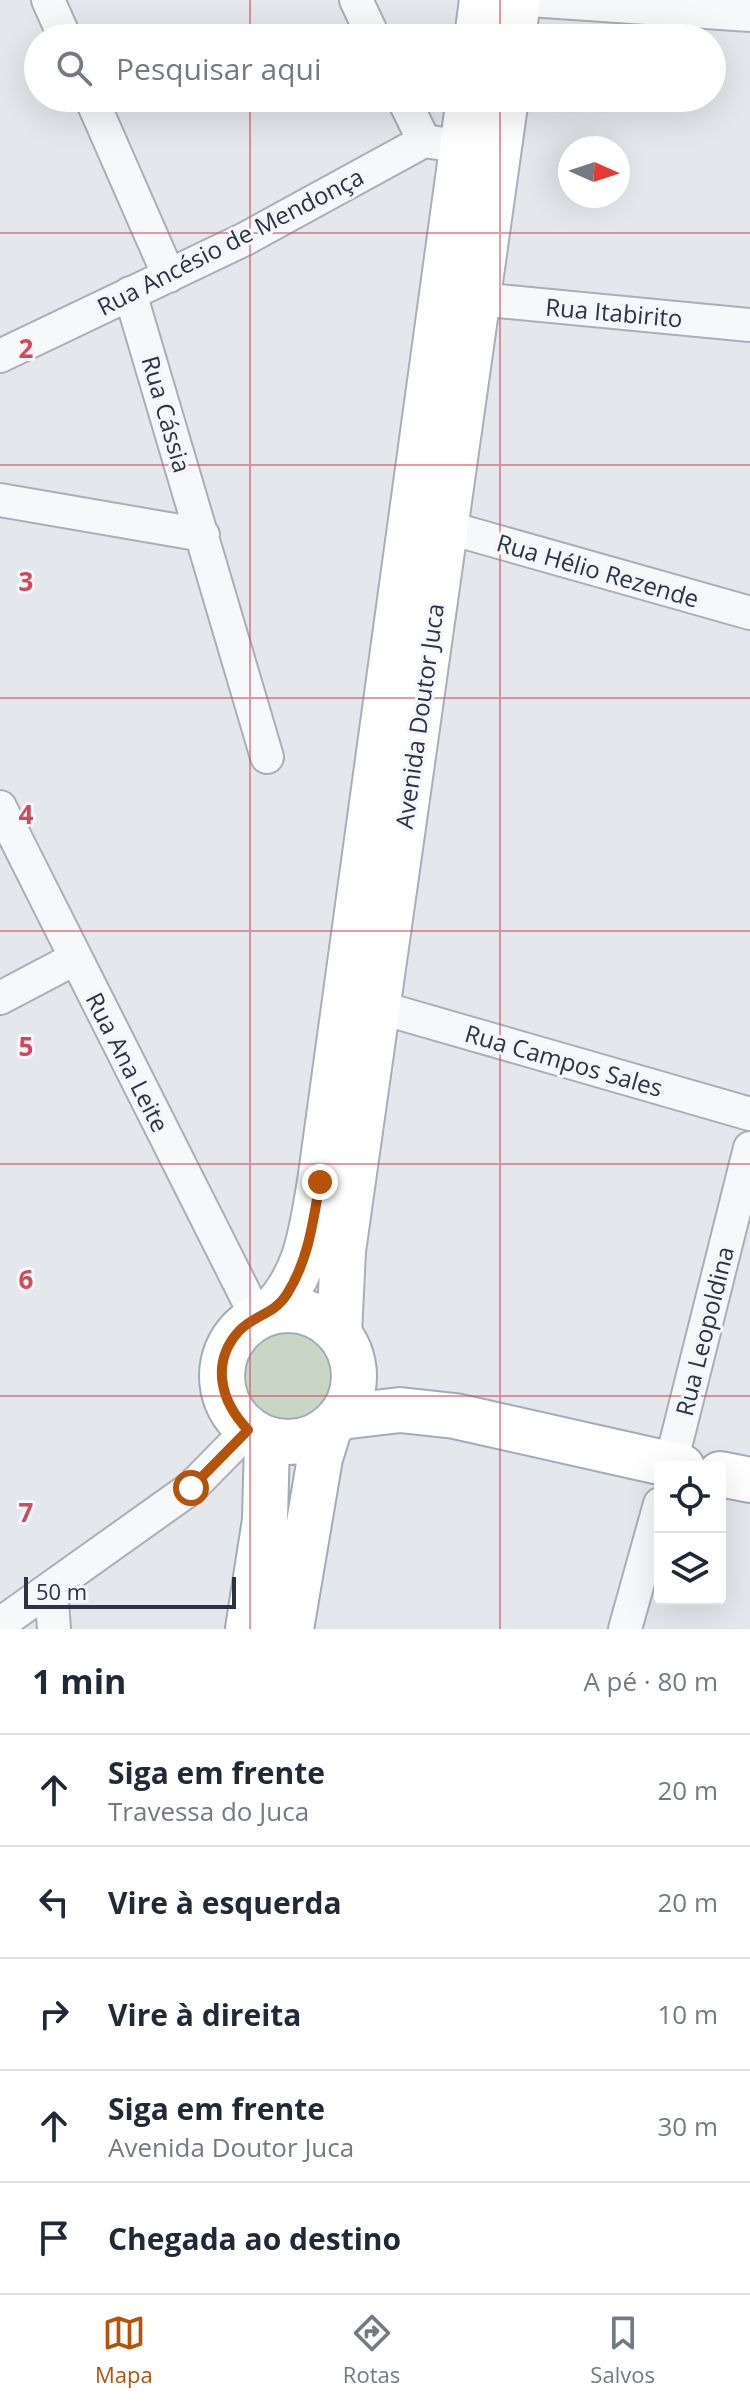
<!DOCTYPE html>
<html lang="pt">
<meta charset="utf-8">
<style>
:root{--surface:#fff;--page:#f6f6f7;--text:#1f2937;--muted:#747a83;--line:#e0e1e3;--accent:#b45309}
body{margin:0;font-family:"Open Sans",sans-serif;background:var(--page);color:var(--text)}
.controls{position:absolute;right:24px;bottom:24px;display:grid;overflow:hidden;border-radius:8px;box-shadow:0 8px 32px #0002}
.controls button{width:72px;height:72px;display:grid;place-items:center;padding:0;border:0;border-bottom:2px solid var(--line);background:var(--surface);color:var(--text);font:40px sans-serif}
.compass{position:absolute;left:558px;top:136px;width:72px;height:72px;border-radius:50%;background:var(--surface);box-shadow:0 8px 32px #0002;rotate:93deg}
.scale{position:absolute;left:24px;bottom:20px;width:212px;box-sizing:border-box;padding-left:8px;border:4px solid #2b3445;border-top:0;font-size:22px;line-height:28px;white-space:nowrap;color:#2b3445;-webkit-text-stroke:6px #f4f6f9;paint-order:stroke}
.stop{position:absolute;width:24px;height:24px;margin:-18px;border:6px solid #b45309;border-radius:50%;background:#fff}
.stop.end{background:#b45309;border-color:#fff;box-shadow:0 2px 8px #0008}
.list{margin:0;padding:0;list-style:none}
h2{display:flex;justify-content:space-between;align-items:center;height:104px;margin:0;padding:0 32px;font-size:34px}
h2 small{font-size:26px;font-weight:400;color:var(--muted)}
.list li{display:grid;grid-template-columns:52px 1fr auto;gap:24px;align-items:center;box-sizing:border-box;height:112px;padding:0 32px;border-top:2px solid var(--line)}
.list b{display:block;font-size:30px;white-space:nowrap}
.list p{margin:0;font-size:26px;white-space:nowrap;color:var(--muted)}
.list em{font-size:26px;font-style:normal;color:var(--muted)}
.icon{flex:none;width:44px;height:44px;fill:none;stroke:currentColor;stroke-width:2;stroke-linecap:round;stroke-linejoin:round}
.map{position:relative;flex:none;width:750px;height:1629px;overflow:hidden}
.search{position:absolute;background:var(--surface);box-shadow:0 8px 32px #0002;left:24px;right:24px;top:24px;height:88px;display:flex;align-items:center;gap:20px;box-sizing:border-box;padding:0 28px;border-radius:44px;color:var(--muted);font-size:30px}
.sheet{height:664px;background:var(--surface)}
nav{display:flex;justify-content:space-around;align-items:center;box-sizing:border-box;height:112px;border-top:2px solid var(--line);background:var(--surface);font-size:22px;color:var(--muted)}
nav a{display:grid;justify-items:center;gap:4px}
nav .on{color:var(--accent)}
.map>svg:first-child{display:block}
</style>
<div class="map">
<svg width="750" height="1629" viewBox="0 0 750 1629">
<rect width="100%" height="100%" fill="#e4e7ec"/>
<path fill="#c9d6c5" d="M240 1376a48 48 0 1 1 96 0a48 48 0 1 1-96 0Z"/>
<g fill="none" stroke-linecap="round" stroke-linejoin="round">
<g stroke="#a9aeb7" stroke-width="36">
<path id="street" d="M48,0L65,38
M356,0L374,38
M529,0L750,15
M91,98L169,276
M403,98L424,141
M130,293L267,757
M478,299L750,325
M0,356L245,239L424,141L484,150
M0,500L203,535
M446,527L750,613
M0,807L257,1318
M0,998L76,958
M378,1007L750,1114
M670,1467L750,1148
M51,1589L54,1629
M0,1624L191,1488L248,1430
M625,1629L660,1504"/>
</g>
<g stroke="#a9aeb7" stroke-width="48">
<path id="secondary" d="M477,38L482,0
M513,38L518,0
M271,1312C308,1273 311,1232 320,1182L469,98
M339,1334L343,1251L506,98"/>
</g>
<g stroke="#a3abb8" stroke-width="48">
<path id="primary" d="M222 1376a66 66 0 1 1 132 0a66 66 0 1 1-132 0Z
M341,1417L400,1410L455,1416L682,1467
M720,1474L750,1480
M248,1629L265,1520L267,1440
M291,1629L320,1458L329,1429"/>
</g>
<use href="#street" stroke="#f7f8fa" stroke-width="32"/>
<use href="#secondary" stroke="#fff" stroke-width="44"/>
<use href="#primary" stroke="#fff" stroke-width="44"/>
</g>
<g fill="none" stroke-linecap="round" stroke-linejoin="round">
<path stroke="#b45309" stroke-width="10" d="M191,1488L248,1430C221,1402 210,1363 239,1331C254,1315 275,1314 287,1294C309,1259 313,1221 320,1182"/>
</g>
<path fill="none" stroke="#d1495b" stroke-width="2" stroke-opacity="0.55" d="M250,0V38M500,0V38M250,98V1629M500,98V1629M0,233H750M0,465H750M0,698H750M0,931H750M0,1164H750M0,1396H750"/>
<g text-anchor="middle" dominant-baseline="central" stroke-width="6" stroke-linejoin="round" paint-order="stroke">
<g font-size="24" fill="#2b3445" stroke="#f4f6f9">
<text transform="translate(230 241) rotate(-27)">Rua Ancésio de Mendonça</text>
<text transform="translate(614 312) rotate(5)">Rua Itabirito</text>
<text transform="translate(167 414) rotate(74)">Rua Cássia</text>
<text transform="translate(598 570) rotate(16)">Rua Hélio Rezende</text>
<text transform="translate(419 716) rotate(-82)">Avenida Doutor Juca</text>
<text transform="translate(564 1060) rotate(16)">Rua Campos Sales</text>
<text transform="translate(128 1062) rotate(63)">Rua Ana Leite</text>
<text transform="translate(704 1331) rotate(-76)">Rua Leopoldina</text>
</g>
</g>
<g font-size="26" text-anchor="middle" font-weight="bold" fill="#d1495b" stroke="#f4f6f9" stroke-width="6" stroke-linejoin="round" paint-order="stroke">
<text x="26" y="358">2</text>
<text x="26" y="591">3</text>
<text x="26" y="824">4</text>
<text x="26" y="1056">5</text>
<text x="26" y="1289">6</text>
<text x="26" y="1522">7</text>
</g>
</svg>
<div class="controls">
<button><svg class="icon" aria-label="locate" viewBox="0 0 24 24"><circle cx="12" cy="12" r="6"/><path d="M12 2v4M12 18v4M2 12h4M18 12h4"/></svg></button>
<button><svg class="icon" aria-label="layers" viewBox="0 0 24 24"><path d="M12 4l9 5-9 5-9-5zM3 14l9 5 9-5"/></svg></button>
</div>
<svg class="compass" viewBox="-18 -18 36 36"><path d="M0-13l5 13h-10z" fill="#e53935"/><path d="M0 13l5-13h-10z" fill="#747a83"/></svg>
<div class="scale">50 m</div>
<div class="stop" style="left:191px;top:1488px"></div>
<div class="stop end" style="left:320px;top:1182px"></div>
<div class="search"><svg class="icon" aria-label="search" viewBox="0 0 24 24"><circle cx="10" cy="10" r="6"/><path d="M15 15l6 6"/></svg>Pesquisar aqui</div>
</div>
<section class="sheet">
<h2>1 min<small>A pé · 80 m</small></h2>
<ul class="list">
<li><svg class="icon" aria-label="ahead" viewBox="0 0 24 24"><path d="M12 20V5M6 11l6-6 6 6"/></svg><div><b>Siga em frente</b><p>Travessa do Juca</p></div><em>20 m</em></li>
<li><svg class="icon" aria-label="left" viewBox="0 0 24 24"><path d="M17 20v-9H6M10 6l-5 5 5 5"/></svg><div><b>Vire à esquerda</b></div><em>20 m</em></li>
<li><svg class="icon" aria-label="right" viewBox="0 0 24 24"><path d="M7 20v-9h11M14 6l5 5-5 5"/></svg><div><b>Vire à direita</b></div><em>10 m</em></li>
<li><svg class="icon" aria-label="ahead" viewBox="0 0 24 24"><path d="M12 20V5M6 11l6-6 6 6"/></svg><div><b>Siga em frente</b><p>Avenida Doutor Juca</p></div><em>30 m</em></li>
<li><svg class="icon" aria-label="arrive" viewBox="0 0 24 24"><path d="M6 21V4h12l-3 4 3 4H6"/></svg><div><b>Chegada ao destino</b></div></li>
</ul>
</section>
<nav>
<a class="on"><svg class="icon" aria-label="map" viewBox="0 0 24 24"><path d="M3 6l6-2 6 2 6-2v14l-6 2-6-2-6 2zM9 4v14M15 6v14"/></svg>Mapa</a>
<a><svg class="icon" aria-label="directions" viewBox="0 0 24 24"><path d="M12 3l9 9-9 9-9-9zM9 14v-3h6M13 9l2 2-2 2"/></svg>Rotas</a>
<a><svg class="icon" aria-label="saved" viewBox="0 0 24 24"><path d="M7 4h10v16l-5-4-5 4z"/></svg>Salvos</a>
</nav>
